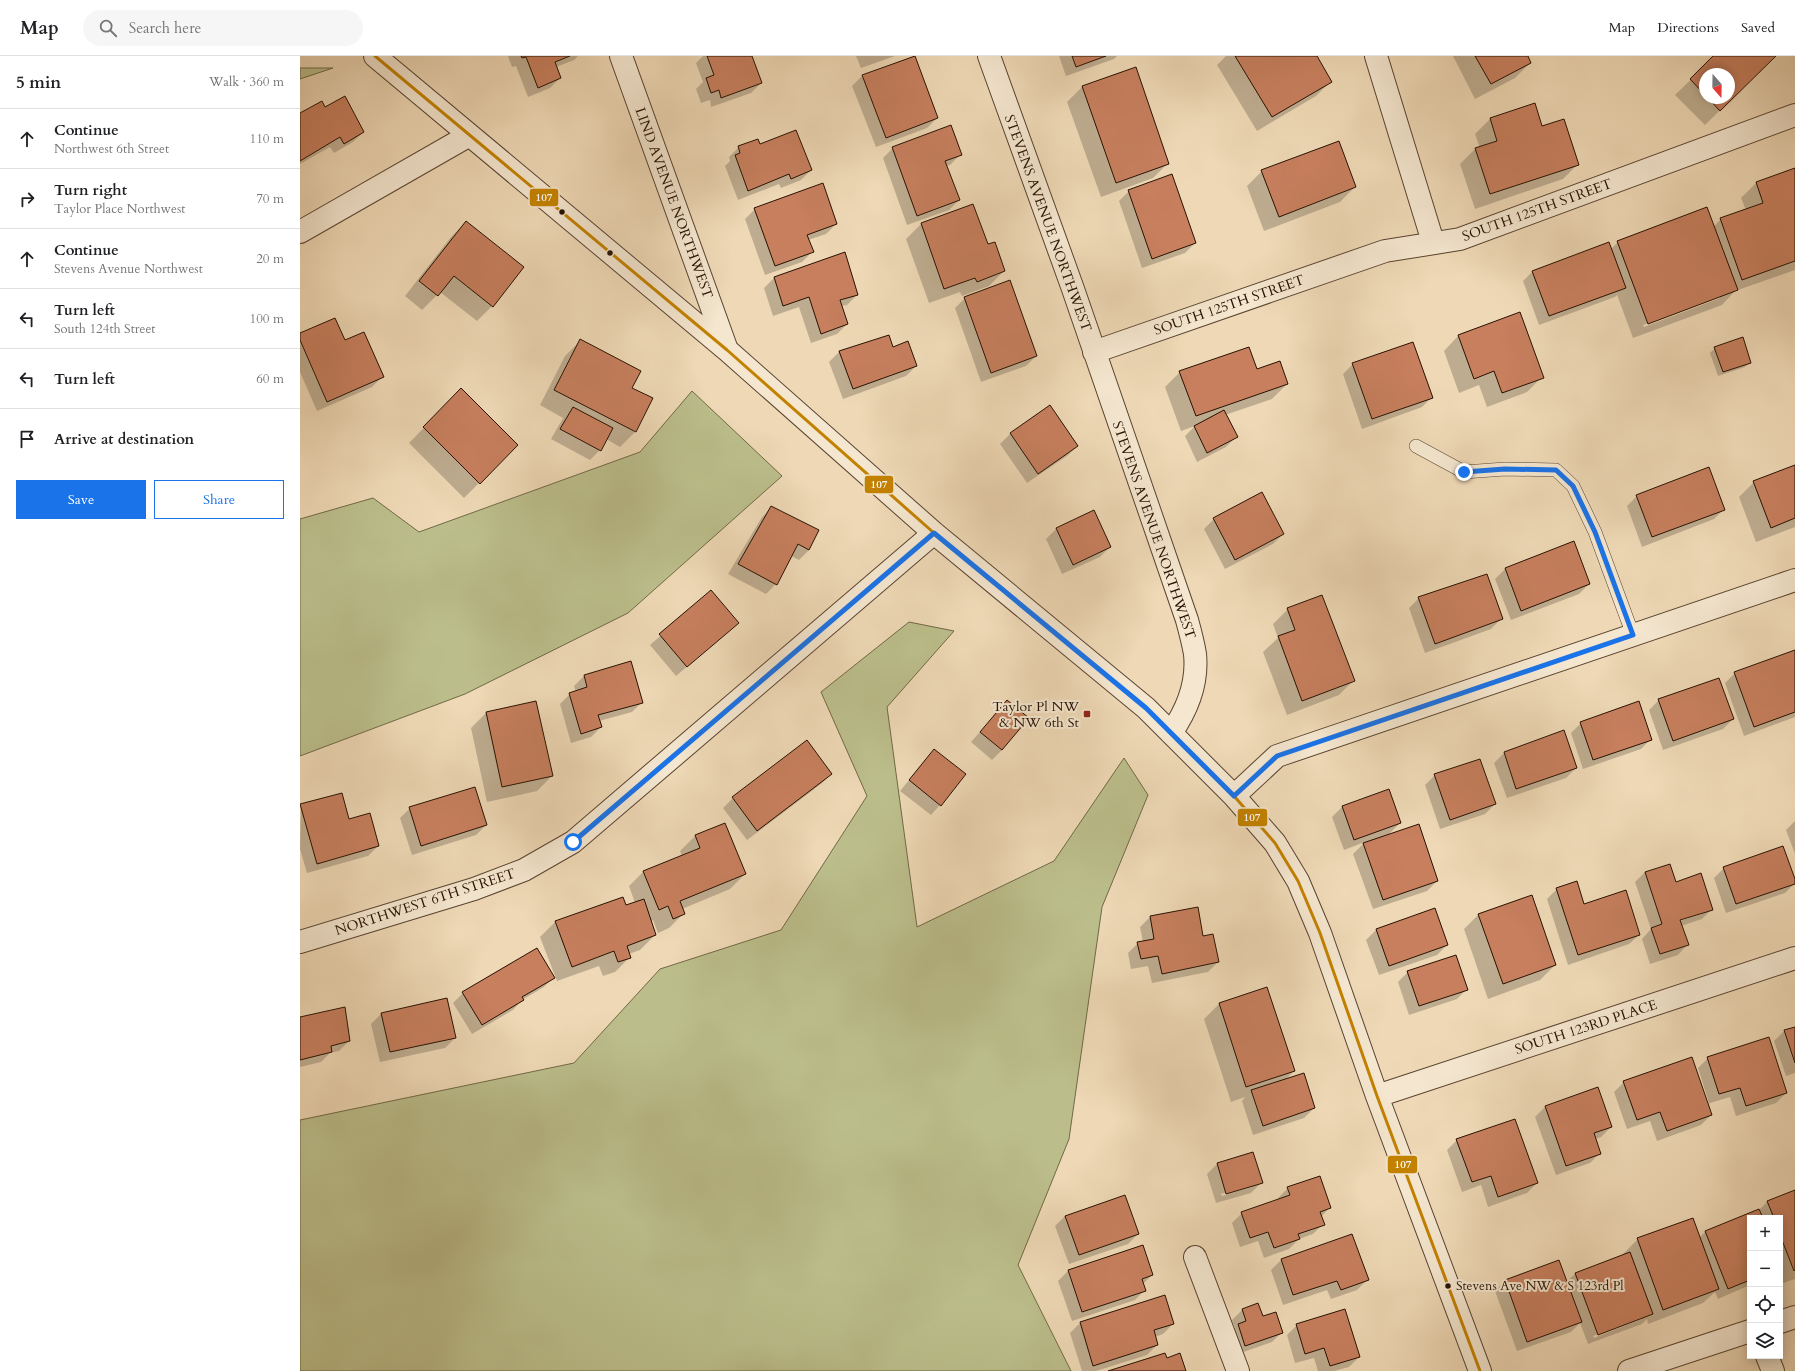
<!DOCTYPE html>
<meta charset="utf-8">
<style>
:root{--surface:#fff;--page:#f6f6f6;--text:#202124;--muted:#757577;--line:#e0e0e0;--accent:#1a73e8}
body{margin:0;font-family:Cardo,serif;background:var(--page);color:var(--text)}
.controls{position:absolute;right:12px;bottom:12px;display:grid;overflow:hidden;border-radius:0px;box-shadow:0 2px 10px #0003}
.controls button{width:36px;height:36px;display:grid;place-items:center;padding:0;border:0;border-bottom:1px solid var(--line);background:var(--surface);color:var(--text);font:20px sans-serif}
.compass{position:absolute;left:1399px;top:12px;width:36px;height:36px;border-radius:50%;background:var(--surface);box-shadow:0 2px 10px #0003;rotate:160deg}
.stop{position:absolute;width:12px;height:12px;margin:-9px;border:3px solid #1a73e8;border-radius:50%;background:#fff}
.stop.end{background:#1a73e8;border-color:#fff;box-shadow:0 1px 4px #0008}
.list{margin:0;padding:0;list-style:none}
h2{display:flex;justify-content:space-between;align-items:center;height:52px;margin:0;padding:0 16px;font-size:17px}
h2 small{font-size:13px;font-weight:400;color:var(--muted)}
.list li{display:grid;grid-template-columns:26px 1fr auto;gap:12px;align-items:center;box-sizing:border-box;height:60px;padding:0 16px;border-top:1px solid var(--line)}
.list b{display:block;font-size:15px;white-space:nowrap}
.list p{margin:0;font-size:13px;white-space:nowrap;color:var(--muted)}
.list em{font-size:13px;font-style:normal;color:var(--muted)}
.actions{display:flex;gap:8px;padding:12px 16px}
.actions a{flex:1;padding:9px 0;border:1px solid var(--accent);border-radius:0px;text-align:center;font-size:14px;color:var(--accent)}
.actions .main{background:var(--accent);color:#fff}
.icon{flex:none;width:22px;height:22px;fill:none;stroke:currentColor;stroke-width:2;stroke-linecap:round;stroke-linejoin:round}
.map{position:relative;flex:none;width:1495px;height:1315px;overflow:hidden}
header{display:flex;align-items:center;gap:24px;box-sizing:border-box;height:56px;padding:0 20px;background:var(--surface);border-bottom:1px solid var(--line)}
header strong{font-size:19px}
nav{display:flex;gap:22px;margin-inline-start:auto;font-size:14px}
.search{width:280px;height:36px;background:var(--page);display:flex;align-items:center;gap:10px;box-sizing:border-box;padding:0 14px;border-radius:22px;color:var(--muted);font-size:15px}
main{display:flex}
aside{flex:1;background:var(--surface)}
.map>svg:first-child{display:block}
</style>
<header>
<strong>Map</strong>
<div class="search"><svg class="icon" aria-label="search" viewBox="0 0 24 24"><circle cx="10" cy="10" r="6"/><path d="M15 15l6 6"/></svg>Search here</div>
<nav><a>Map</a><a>Directions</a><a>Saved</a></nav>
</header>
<main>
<aside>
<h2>5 min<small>Walk · 360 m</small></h2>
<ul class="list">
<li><svg class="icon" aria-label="ahead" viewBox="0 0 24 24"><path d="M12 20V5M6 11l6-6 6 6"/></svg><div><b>Continue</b><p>Northwest 6th Street</p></div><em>110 m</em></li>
<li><svg class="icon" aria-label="right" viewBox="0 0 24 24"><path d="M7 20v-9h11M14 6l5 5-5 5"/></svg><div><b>Turn right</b><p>Taylor Place Northwest</p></div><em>70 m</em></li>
<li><svg class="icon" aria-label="ahead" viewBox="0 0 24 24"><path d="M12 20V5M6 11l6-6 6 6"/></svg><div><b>Continue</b><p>Stevens Avenue Northwest</p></div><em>20 m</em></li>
<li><svg class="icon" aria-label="left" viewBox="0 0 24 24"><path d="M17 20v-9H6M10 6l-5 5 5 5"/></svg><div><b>Turn left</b><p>South 124th Street</p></div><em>100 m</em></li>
<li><svg class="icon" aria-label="left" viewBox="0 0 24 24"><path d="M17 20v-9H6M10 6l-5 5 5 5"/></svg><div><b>Turn left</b></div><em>60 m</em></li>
<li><svg class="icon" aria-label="arrive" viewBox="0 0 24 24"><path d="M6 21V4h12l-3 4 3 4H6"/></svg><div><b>Arrive at destination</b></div></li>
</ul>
<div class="actions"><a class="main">Save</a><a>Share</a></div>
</aside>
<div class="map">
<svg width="1495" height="1315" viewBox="0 0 1495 1315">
<rect width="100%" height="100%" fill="#eed8b5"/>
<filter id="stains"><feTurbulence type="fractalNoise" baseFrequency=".005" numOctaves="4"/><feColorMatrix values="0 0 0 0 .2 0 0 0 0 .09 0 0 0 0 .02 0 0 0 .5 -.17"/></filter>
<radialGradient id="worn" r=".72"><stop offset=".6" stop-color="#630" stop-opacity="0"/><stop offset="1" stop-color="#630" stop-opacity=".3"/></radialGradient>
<path fill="#bbbe8b" stroke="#716846" d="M0,12H33L0,23Z
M392,335L482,420L328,557L165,638L0,700V463L73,442L119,476L340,396Z
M609,566L654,575L587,651L617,871L754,805L824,702L848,739L802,851L769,1083L718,1209L771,1315H0V1064L274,1007L360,913L481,874L567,740L521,636Z"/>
<path fill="#0003" fill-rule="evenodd" d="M208,0H278L274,4L256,11L260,22L250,32L228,41L216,10L212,11Z
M403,0H451L461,27L451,37L411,51L410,44L401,47L396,33L403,26L396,7Z
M556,0H595L561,12Z
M759,0H817L814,3L766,20Z
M926,0H1016L1031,25L1016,40L957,75L917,9Z
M1153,0H1227L1230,7L1215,22L1175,43Z
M1415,0H1475L1405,69L1375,39ZM1405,18H1429V42H1405Z
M562,20L637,62L627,72L576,91L552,30Z
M782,31L868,107L853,122L801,141L767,46Z
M25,53L63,76L53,86L34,97L30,91L0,108V58Z
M1190,63L1241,71L1278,108L1263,123L1175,153L1160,108L1175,93L1180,92L1175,78Z
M459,90L511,114L501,124L481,132L479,128L438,144L425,110L430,105L429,101L439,91Z
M593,92L660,99L650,109L646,110L659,144L649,154L607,169L583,102Z
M1495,113V214L1435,235L1422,249L1333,282L1317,239L1315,241L1239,269L1223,225L1233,215L1311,193L1318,186L1413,171L1421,163L1446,154L1441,142L1456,127ZM1420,240V242L1344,271L1343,269Z
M962,115L1055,131L1040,146L964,175L947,130Z
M829,135L895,187L885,197L842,212L819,145Z
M672,150L687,189L704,215L689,230L662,240L660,236L629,247L606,183L621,168Z
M455,153L536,168L526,178L508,184L512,196L502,206L465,219L445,163Z
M166,166L192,250L177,265L140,236L122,254L105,240L151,181Z
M544,198L557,239L547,249L541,250L547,268L537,278L511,287L499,251L473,260L464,232L474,222Z
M665,242L736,300L726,310L681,326L655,252Z
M0,278L45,286L82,321L72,331L17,355L0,316Z
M589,280L593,292L616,310L606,320L543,343L529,306L539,296Z
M1158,280L1242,321L1227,336L1187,351L1179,329L1159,337L1144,295Z
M280,285L331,332L352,343L335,376L320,391L306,383L300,394L290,404L251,383L263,362L240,349L265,300Z
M1415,292L1450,306L1445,311L1418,320L1410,297Z
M1053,308L1132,341L1122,351L1062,373L1043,318Z
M956,314L987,328L972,343L925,359L936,381L926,391L897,406L885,380L895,370L881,375L865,331L880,316Z
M161,334L217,389L164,442L109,387Z
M750,351L777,390L767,400L727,427L700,388L710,378Z
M1495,411V471L1456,486L1439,441L1454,426Z
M1337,440L1424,453L1414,463L1342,491L1327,450Z
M472,451L509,494L499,504L491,500L476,528L466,538L428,518L462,461Z
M793,456L810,491L800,501L762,518L746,483L756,473Z
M914,463L983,478L973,488L925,513L904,473Z
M1205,513L1289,528L1279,538L1211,564L1195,523Z
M411,536L438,567L376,620L350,589Z
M1119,542L1201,563L1191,573L1125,597L1109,552Z
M988,553L1054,624L1039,639L987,659L963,596L978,582L973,568Z
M1495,595V661L1444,680L1425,627L1435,617Z
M330,606L342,646L332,656L299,665L301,671L291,681L271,687L260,648L270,638L276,636L274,630L284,620Z
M1359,644L1433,663L1423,673L1363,694L1349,654Z
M707,645L702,694L692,704L671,686Z
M186,657L252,720L237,735L187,746L171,672Z
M1281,667L1351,683L1341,693L1283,713L1271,677Z
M1263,676L1276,712L1266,722L1207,742L1194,707L1204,697Z
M634,694L640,749L631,759L600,735Z
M531,718L521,728L447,784L423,752L433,742Z
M1135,719L1195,748L1185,758L1140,773L1125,729Z
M1,749L48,764L78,790L68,800L7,817L0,793Z
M1042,751L1100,767L1088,779L1137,825L1127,835L1073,853L1053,798L1065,786L1044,794L1032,761Z
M110,752L186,769L176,779L112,799L100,762Z
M1495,765V798L1486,774Z
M425,768L445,818L430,833L382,853L384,857L369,872L358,877L353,864L350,866L355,879L340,894L329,898L330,901L315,916L303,920L299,910L257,925L240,881L255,866L322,842L325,851L335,847L329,830L344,815L382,800L380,795L395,780Z
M1424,812L1495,826V827L1485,837L1426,857L1414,822Z
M1345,816L1375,827L1412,853L1402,863L1381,870L1387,889L1378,899L1350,908L1342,883L1351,873L1335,826ZM1401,856V858L1376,866L1375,864Z
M1257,833L1283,849L1339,879L1329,888L1268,909L1247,843Z
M897,853L902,881L918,906L908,916L852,927L848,910L831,913L828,897L838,887L843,886L840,871L850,861Z
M1179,858L1255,909L1240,924L1188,943L1164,873Z
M1076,874L1147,889L1137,899L1079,919L1066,884Z
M1108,916L1167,933L1157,943L1109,959L1098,926Z
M254,921L244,931L222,944L213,954L172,978L153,947L163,937Z
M967,932L994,1015L985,1024L1014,1052L1004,1062L953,1079L942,1045L945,1041L931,1046L904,963L919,948Z
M81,958L155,982L145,992L80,1006L71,968Z
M0,962L49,985L39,995L30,997L21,1006L0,1011Z
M1495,972V1017L1486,1020L1474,985L1484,975Z
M1408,1002L1486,1037L1476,1047L1436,1060L1430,1041L1407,1048L1411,1059L1401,1069L1357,1085L1350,1065L1327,1073L1314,1036L1324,1026L1407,1047H1409L1398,1012Z
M1297,1033L1311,1071L1301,1081L1295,1083L1300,1097L1290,1107L1256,1119L1235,1061L1245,1051Z
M1157,1084L1237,1127L1227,1137L1188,1151L1181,1129L1162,1136L1147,1094Z
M952,1098L961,1127L951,1137L916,1147L907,1118L917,1108ZM951,1129V1131L922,1140L921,1138Z
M988,1132L1030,1151L1021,1161L1023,1168L1013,1178L999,1183L989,1193L964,1202L958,1185L940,1191L932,1167L942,1157L979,1144L978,1142Z
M1495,1135V1223L1480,1228V1162H1450V1229L1418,1243L1415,1236L1403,1247L1348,1268L1347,1263L1342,1268L1288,1288L1280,1267L1271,1276L1217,1295L1195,1235L1205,1225L1259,1206L1266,1226L1275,1218L1323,1199V1198L1338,1183L1399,1182L1405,1176L1459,1154L1468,1145ZM1341,1261V1263L1294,1282L1293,1280Z
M765,1160L838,1178L828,1188L769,1208L755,1170Z
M843,1191L852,1219L843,1228L845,1234L835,1244L772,1265L758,1225L768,1215Z
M981,1204L1067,1224L1057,1234L1031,1243L1027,1234L983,1249L971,1214Z
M942,1254L962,1261L982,1276L972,1286L935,1299L928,1279L935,1272L932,1264Z
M780,1267L873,1268L863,1278L855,1281L857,1289L847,1299L796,1315H782L770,1277Z
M997,1269L1059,1301L1049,1311L1034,1315H1018L1014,1302L995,1307L987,1279Z"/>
<path fill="#c77f5e" stroke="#271102" d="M221,0H270L255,6L261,22L238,32L226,1L222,2Z
M407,0H452L462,27L421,42L419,34L411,37L406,22L414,19Z
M615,0L638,62L586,82L562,19Z
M772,0H806L776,11Z
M935,0H1017L1032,26L972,61Z
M1175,0H1228L1231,7L1191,28Z
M1413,0H1476L1420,55L1408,42H1429V18H1405V39L1390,23Z
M836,11L869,108L816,127L782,30Z
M45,40L64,76L44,88L40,81L0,105V57L22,45L25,51Z
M1235,47L1242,70L1264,63L1279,109L1190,138L1175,92L1197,85L1190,62Z
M651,69L662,99L645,105L660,144L617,160L592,91Z
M496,74L512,114L491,123L489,118L448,135L435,99L440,97L438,90L458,83L460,88Z
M1039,85L1056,131L979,161L961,114Z
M1495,112V205L1442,224L1420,162L1463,147L1456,126Z
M872,118L896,187L852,203L828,134Z
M523,127L537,168L507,179L514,196L475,210L454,152Z
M673,148L688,188L695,186L705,215L677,226L675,222L644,233L621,167Z
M1407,151L1438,234L1348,268L1317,185Z
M166,165L224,211L193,251L154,220L138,240L119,225Z
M1309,186L1326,232L1249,260L1232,215Z
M545,196L558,239L540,244L548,268L521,278L509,241L483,250L474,221Z
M710,224L737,300L691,317L664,241Z
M1220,256L1244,322L1202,337L1194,315L1174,323L1158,279Z
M35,262L45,284L64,276L84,321L27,346L0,284V277Z
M589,279L593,291L608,285L617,310L553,333L539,295Z
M1443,281L1451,307L1423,316L1414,291Z
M280,283L341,315L332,332L353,342L336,376L254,334Z
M1113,286L1133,342L1072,363L1052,307Z
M949,291L957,313L980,305L988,328L896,360L879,315Z
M161,332L218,389L180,428L123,371Z
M750,349L778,390L738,418L710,377Z
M273,351L313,372L301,395L260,373Z
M924,354L938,381L907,397L894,370Z
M1495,409V462L1471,472L1453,425Z
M1409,411L1425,454L1352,481L1336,439Z
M962,436L984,478L935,504L913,462Z
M471,450L519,474L509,494L498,488L477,529L438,508Z
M794,454L811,491L773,509L756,472Z
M1274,485L1290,528L1221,555L1205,512Z
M1187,518L1203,563L1135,588L1118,541Z
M411,534L439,567L387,611L359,578Z
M1022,539L1055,625L1002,645L978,580L995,574L987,552Z
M1495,594V656L1454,671L1434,616Z
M331,605L343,647L298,659L302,671L281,678L269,637L287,631L284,619Z
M1419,622L1434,663L1373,685L1358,643Z
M707,644L729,662L702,694L680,676Z
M236,645L253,720L202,731L186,656Z
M1339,645L1352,684L1293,704L1280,666Z
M1264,674L1277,712L1216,733L1204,696Z
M507,684L532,718L457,775L432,741Z
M634,693L666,718L641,750L609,724Z
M1180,703L1196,748L1150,764L1134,718Z
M175,731L187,769L121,790L109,751Z
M1089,733L1101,767L1054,784L1042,750Z
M42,737L49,763L70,757L79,790L17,808L0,748Z
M425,767L446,818L380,845L385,858L373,863L368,850L359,854L343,815L400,792L395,779Z
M1119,768L1138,825L1083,844L1063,787Z
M1483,790L1495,823V828L1436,848L1423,811Z
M1370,808L1376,826L1401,817L1413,854L1380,864L1389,889L1360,898L1351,872L1362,868L1345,816Z
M1277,825L1284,848L1326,834L1340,879L1278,899L1256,832Z
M1232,839L1256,909L1203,928L1178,858Z
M323,841L326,849L344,843L356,879L327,890L331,902L318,906L314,895L272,911L255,865Z
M898,851L903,880L913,878L919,906L862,918L858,900L841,903L837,886L854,883L850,860Z
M1135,852L1148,889L1089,910L1076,873Z
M237,892L255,922L222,941L224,944L182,969L162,936Z
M1156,899L1168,934L1119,950L1107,915Z
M967,931L995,1015L946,1031L919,947Z
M147,942L156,982L90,996L81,957Z
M45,951L50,985L31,990L32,996L0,1004V961Z
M1495,971V1007L1484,974Z
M1469,981L1487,1037L1446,1050L1440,1032L1419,1038L1407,1001Z
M1392,1001L1412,1059L1367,1075L1360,1056L1337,1064L1323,1025Z
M1004,1017L1015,1052L963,1070L951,1034Z
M1298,1031L1312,1071L1294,1077L1301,1098L1266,1110L1245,1050Z
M1215,1063L1238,1127L1198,1141L1191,1120L1172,1126L1156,1083Z
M953,1096L963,1127L926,1138L917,1107Z
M1020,1120L1031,1152L1020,1156L1025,1169L998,1178L1000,1183L974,1192L968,1176L950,1182L941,1156L990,1139L987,1131Z
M1495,1134V1214L1494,1215L1480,1179V1162H1474L1467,1145Z
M825,1139L839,1178L779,1199L765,1160Z
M1459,1153L1463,1162H1450V1224L1428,1233L1405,1175Z
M1393,1162L1419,1233L1363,1254L1337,1182Z
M1052,1178L1069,1224L1041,1234L1037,1225L993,1239L981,1203Z
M843,1189L853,1219L842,1223L846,1235L782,1256L768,1214Z
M1330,1196L1353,1258L1298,1279L1275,1217Z
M1259,1204L1282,1266L1227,1286L1205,1224Z
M865,1239L874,1268L854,1274L858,1289L793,1310L780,1266Z
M958,1247L963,1260L976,1256L983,1277L945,1290L938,1268L946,1265L942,1253Z
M1045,1253L1060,1301L1030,1310L1024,1292L1005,1298L996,1268Z
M865,1297L867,1302L880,1297L886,1315H808Z"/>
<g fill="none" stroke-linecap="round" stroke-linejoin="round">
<g stroke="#59432f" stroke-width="14">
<path id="service" d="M1116,390L1164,416L1205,413L1256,414L1273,430L1295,476L1333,579"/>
</g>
<g stroke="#59432f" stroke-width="24">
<path id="minor" d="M75,0L427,294L634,477L846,652L934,740L975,787L998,825L1020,877L1077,1040L1180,1315
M321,0L427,294
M689,0L773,233L887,564C890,575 893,586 895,598C898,627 887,654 871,677
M1076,0L1133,186
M0,176L168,80
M794,296L1085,195L1160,183L1495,59
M934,740L977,700L1495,524
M0,886L174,833L224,814L273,786L634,477
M1077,1040L1495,902
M895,1201L938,1315
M1480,1266L1495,1261
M1467,1300L1473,1315
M1329,1315L1450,1275"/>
</g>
<use href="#service" stroke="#f4e6cf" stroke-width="13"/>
<use href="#minor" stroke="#f4e6cf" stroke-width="22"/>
<g stroke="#f4e6cf" stroke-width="6">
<path id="bus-1" d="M75,0L427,294L634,477L846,652L934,740L975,787L998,825L1020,877L1077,1040L1180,1315"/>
</g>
<use href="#bus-1" stroke="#c38100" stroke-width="3"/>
</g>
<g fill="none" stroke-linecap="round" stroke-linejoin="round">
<path stroke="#1a73e8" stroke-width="5" d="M273,786L634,477L846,652L934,740L977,700L1333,579L1295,476L1273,430L1256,414L1205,413L1164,416"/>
</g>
<g fill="#271102" stroke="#f4e6cf" stroke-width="1.5">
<circle cx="262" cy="156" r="3.5"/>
<circle cx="310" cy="197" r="3.5"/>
<circle cx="1148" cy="1230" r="3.5"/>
</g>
<rect fill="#8f2418" stroke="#f4e6cf" stroke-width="1.5" x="783" y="654" width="8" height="8" rx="2"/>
<g text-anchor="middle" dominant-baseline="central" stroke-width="4" stroke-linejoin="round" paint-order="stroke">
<g font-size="13" fill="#271102" stroke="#f4e6cf" text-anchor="start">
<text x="1156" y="1230">Stevens Ave NW &amp; S 123rd Pl</text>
</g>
<g font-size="14" fill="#271102" stroke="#f4e6cf">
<text transform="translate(374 147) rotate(70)">LIND AVENUE NORTHWEST</text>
<text transform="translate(1237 154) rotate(-20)">SOUTH 125TH STREET</text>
<text transform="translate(748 167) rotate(70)">STEVENS AVENUE NORTHWEST</text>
<text transform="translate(929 249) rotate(-19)">SOUTH 125TH STREET</text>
<text transform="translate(854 474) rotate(71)">STEVENS AVENUE NORTHWEST</text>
<text transform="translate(125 846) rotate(-18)">NORTHWEST 6TH STREET</text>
<text transform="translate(1286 971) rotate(-18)">SOUTH 123RD PLACE</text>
</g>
<g font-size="14" fill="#271102" stroke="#f4e6cf" text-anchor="end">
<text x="779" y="650">Taylor Pl NW<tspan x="779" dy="16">&amp; NW 6th St</tspan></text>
</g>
</g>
<g stroke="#f4e6cf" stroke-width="1.5">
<rect x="229" y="132" width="30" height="19" rx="4" fill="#c38100"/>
<rect x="564" y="419" width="30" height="19" rx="4" fill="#c38100"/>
<rect x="937" y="752" width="31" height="19" rx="4" fill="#c38100"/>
<rect x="1087" y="1099" width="31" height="19" rx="4" fill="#c38100"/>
</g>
<g font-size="11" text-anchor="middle" font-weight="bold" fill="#fff">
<text x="244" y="145">107</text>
<text x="579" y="432">107</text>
<text x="952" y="765">107</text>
<text x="1103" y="1112">107</text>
</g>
<rect width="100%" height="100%" filter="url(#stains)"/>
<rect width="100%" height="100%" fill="url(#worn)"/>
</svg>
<div class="controls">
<button>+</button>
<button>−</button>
<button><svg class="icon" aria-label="locate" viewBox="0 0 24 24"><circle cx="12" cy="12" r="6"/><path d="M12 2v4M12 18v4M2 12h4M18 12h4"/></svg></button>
<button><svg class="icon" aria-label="layers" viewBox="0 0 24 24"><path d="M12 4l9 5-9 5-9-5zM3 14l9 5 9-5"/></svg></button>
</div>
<svg class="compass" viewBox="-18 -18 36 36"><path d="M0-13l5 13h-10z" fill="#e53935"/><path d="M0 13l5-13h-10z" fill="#757577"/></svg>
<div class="stop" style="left:273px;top:786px"></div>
<div class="stop end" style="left:1164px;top:416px"></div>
</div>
</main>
